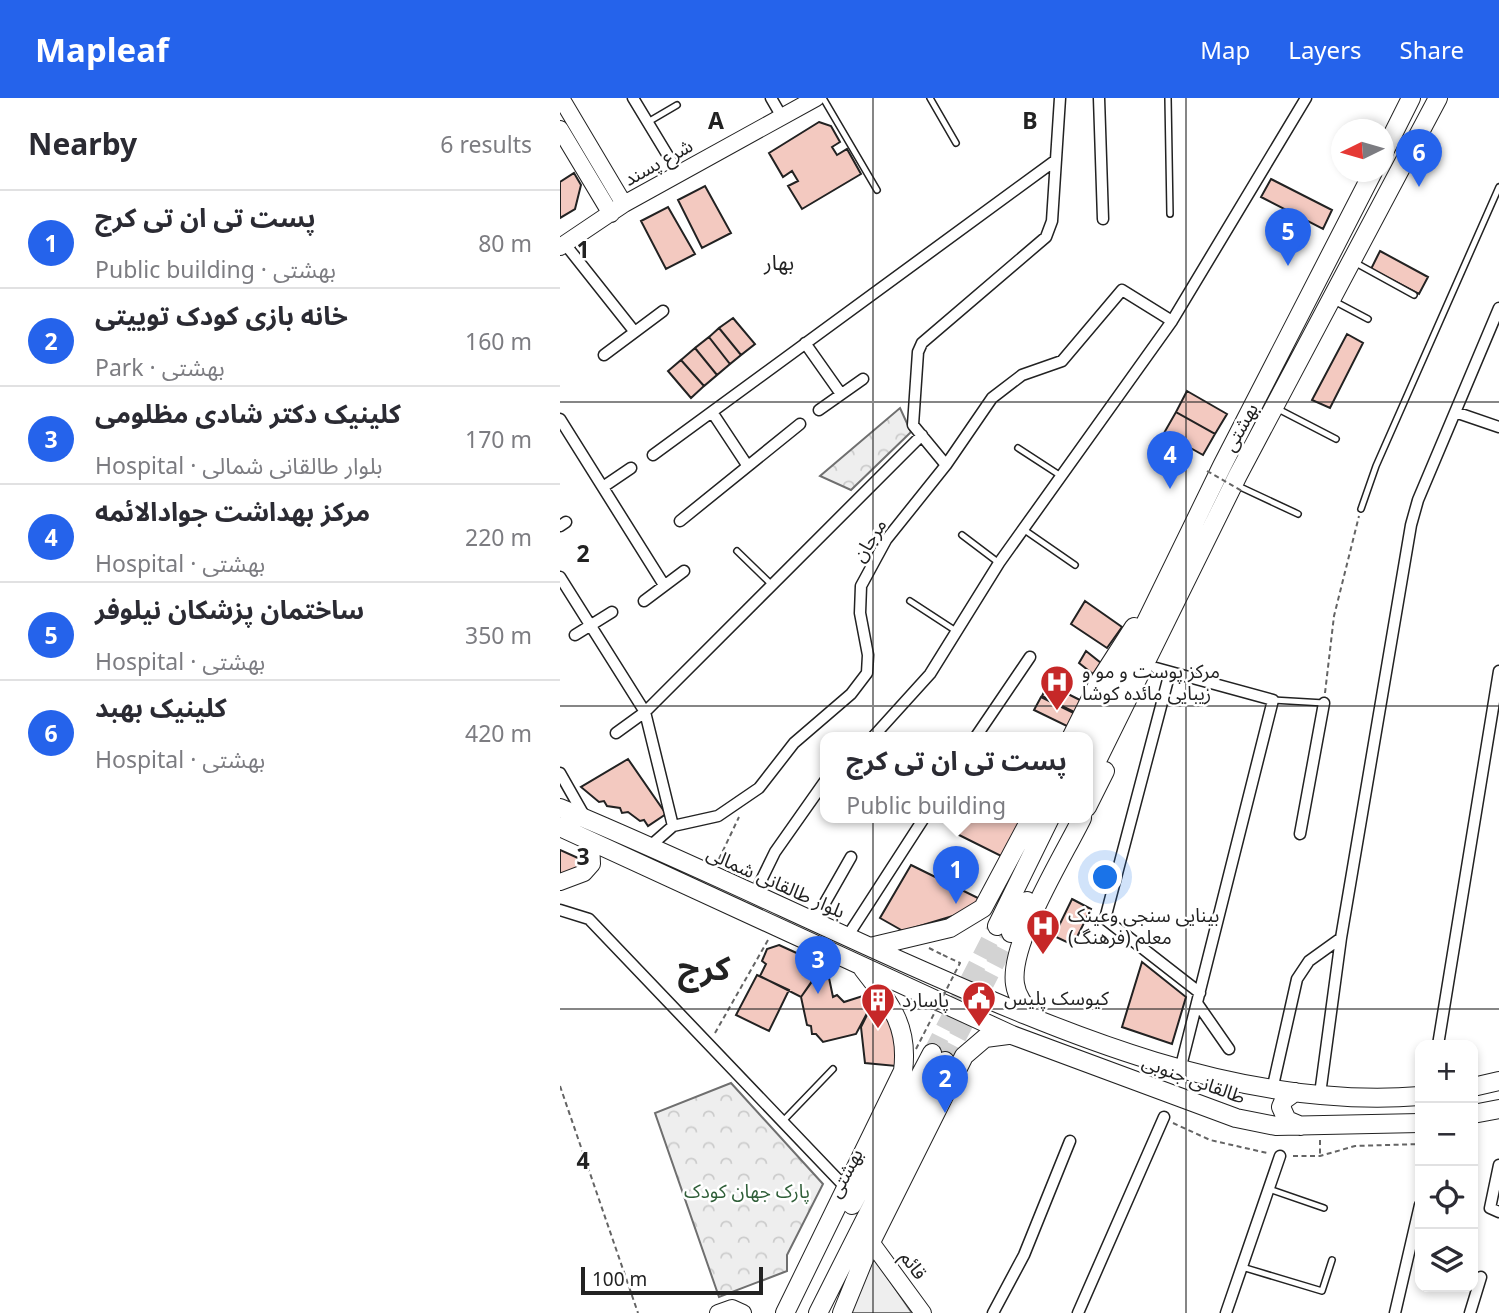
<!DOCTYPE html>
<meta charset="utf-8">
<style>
:root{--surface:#fff;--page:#f2f2f3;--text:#2b2b33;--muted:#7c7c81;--line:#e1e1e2;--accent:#2563eb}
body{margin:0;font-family:"Noto Sans","Noto Sans Arabic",sans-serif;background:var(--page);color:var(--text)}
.controls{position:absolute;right:21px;bottom:21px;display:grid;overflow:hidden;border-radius:14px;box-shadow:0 4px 10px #0003}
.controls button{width:63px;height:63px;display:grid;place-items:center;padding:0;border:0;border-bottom:2px solid var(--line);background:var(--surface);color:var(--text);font:35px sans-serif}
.compass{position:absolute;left:771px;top:21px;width:63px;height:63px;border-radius:50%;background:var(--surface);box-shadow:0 4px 10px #0003;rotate:265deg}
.scale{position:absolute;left:21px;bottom:18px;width:182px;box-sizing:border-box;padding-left:7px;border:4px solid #222;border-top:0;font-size:19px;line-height:24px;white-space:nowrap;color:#222;-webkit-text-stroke:5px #fff;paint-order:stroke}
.you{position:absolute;left:546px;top:780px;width:24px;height:24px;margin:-18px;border:5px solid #fff;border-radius:50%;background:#1a73e8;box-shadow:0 0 0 10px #1a73e833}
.badge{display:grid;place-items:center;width:46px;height:46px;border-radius:50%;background:var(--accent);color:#fff;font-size:23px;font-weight:700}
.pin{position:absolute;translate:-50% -58px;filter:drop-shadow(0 2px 4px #0008)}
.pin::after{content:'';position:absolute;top:37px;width:24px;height:21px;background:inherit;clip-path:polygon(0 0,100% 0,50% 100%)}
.popup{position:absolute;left:260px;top:634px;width:273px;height:91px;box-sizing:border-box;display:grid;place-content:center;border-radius:14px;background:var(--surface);filter:drop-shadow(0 2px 5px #0005);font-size:23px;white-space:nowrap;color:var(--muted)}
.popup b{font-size:26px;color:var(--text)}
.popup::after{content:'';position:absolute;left:50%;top:100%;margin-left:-14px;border:14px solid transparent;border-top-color:var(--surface)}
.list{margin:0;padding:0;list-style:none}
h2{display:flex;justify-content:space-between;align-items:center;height:91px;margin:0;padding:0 28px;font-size:30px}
h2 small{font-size:23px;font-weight:400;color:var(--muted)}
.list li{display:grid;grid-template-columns:46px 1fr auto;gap:21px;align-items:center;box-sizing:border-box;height:98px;padding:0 28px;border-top:2px solid var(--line)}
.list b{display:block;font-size:26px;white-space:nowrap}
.list p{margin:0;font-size:23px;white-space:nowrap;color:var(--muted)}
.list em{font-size:23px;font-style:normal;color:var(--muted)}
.icon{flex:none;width:38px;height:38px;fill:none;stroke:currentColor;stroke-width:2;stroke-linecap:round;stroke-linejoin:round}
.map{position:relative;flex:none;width:939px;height:1215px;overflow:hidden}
header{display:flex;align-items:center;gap:42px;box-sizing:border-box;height:98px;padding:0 35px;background:var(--accent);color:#fff}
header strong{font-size:33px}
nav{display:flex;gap:38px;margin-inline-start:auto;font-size:24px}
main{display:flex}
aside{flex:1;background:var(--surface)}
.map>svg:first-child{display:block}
</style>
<header>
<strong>Mapleaf</strong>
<nav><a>Map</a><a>Layers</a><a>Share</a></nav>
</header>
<main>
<aside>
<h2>Nearby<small>6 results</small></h2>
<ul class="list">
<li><span class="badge">1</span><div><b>پست تی ان تی کرج</b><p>Public building · بهشتى</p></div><em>80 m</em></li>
<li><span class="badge">2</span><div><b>خانه بازی کودک توییتی</b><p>Park · بهشتى</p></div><em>160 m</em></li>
<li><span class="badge">3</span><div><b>کلینیک دکتر شادی مظلومی</b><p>Hospital · بلوار طالقانی شمالی</p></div><em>170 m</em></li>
<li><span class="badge">4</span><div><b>مرکز بهداشت جوادالائمه</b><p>Hospital · بهشتى</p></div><em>220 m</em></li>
<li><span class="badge">5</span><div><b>ساختمان پزشکان نیلوفر</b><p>Hospital · بهشتى</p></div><em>350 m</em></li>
<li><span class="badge">6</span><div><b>کلینیک بهبد</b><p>Hospital · بهشتى</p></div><em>420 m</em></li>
</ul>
</aside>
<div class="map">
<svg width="939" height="1215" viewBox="0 0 939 1215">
<defs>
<pattern id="park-crowns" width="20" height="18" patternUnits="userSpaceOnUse" patternTransform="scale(1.75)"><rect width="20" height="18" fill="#eee"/><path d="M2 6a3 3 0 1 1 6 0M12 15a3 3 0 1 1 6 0" fill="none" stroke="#ccc"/></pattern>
</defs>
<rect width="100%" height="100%" fill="#fff"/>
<path fill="#eee" stroke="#6f6f6f" stroke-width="2" d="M310,1154L352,1215H285Z"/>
<path fill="url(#park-crowns)" stroke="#6f6f6f" stroke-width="2" d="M340,310L351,334L291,392L260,378Z
M171,985L263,1086L227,1157V1173L159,1199L95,1015Z"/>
<path fill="#f3c9c0" stroke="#222" stroke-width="2" d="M259,24L271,28L280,44L272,49L277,57L287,51L301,76L242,111L228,88L238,83L232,73L223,79L209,55Z
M14,75L21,87L15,111L0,120V84Z
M711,81L772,112L763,131L701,99Z
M145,88L171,135L142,150L118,102Z
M108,109L135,156L106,171L81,123Z
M820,153L868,179L859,196L811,171Z
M173,220L195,246L181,257L159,230Z
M159,230L181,257L170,266L149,239Z
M787,236L803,245L770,310L752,302Z
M149,239L170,266L157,277L135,250Z
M135,250L157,277L144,288L121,262Z
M121,262L144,288L131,300L108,273Z
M627,293L667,316L655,336L616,314Z
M616,314L655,336L643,357L604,335Z
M525,503L562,529L547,550L511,526Z
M526,553L541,565L533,576L519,565Z
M488,586L528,606L522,618L482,598Z
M481,599L522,619L515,632L474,612Z
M68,661L106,716L88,728L84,722L80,723L68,714L62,715L60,710L47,708L44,703L39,704L21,689Z
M406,720H465L445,760L397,736Z
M0,752L18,760L19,772L0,779Z
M351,767L420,801L416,811L343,833L320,820Z
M512,801L531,811L513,847L494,838Z
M219,847L263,867L241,899L200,878L206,866L202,863L207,851Z
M582,864L626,899L612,946L562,929Z
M259,874L269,880L273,899L277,897L284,904L309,896L310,903L314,902L296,936L263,944L256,936H252L251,928L247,927L241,899Z
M197,877L229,892L209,933L176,917Z
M316,899L336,934V968L305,965L301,929Z"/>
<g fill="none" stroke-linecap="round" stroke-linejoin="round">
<path stroke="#d3d3d3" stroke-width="18" stroke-dasharray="18 9" stroke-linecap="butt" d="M372,955L437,828
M385,963L451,835"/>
<g stroke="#222" stroke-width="8">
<path id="lane" d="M263,0L317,92
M370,0L396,45
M608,0L610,116
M88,24L117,7
M794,164L854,197
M774,203L808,221
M718,311L776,341
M458,350L501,378
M676,387L738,416
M801,411L816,368L939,89
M463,431L515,467
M402,437L439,465
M177,453L212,487
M350,503L396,533
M713,602L764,605
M222,1024L273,971
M709,1091L764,1110
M682,1169L762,1193L772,1162"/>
</g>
<g stroke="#222" stroke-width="13">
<path id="street" d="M73,0L119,76
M211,0L222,19
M539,0L543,121
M5,146L74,233
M245,245L281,296
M44,257L103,213
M259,312L303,281
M152,314L187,367
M895,314L939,329
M0,321L104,487
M93,357L496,62
M386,367L353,327L358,254L362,245L486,139L492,123L500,0
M43,389L71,370
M120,423L240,326
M0,428L6,424
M0,479L85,614L113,728
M84,503L124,473
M15,537L52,514
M596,570L713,602L620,972
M610,574L545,821L640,895
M56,635L85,614L362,337
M312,640L370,576L439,465L612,223L746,0
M415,640L470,559
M0,675L25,719
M740,736L764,605
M89,749L113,728L158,718L199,690L234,645L291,596L307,575L308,557L300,515L301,488L326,442L386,367L432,300L462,277L502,263L562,192L612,223
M194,797L215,754L265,683
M0,812L29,821L287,1091
M254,824L291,759
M287,839L364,720
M637,905L669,951
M878,947L939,573
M712,992L737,881L749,863L781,840
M760,996L781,840L851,427L858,402L939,210
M939,1067L930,1110L939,1114
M433,1215L464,1157L510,1043
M518,1215L604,1019
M666,1215L720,1058
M835,1215L860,1107
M910,1215L921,1179"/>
</g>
<g stroke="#222" stroke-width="18">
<path id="secondary" d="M1,0L64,106
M0,31L51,116
M0,149L64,106L256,0
M0,784L24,775L32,766L31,743
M311,1144L363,1215
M158,1215L172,1210L183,1215"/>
</g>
<g stroke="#222" stroke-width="20">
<path id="primary" d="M824,54L851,0
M511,640L540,582L574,529
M527,645L662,368L813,74
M527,683L678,377L878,0
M527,709L545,673
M0,710C116,758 229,813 343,864C505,936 679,1012 860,998
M0,729L452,937L676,1020L716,1028L860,1025
M437,828L490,720
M451,835L467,803
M310,849L390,830L423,810L471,720
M474,918C465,908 457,900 455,886C449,845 503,759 522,720
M913,989L939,983
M735,994L724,1002L721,1009L727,1022L741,1028
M913,1016L939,1011
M292,1107L372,955
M225,1215L343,973C349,927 330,906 303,871
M258,1215L385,963
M282,1215L311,1144L404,958L425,940L448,937"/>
</g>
<path stroke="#646464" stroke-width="2" stroke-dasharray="5 3.5" stroke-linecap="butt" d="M765,595L774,518L799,418
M159,761L179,719
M369,850L381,856
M155,935L208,842
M0,988L78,1215
M613,1025L650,1042L707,1055
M760,1042V1057
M733,1058H760L795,1048L860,1046"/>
<use href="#lane" stroke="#fff" stroke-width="5"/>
<use href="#street" stroke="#fff" stroke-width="10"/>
<use href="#secondary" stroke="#fff" stroke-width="16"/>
<use href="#primary" stroke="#fff" stroke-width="18"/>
<path stroke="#646464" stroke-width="2" stroke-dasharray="5 3.5" stroke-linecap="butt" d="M647,373L682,393
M356,951L400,865L381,856"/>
</g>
<path fill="none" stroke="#222" stroke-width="2" stroke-opacity="0.55" d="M313,0V1215M626,0V1215M0,304H939M0,608H939M0,911H939"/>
<defs>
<g id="hospital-pin" transform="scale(1.75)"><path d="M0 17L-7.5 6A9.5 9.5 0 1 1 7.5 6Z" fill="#c62828" stroke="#fff"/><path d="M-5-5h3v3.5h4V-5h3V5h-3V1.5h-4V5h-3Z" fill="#fff"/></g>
<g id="civic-pin" transform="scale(1.75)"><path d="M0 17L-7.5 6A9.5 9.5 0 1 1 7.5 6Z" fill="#c62828" stroke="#fff"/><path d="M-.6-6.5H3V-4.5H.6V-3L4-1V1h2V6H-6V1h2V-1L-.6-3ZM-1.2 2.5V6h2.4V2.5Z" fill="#fff"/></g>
<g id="building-pin" transform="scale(1.75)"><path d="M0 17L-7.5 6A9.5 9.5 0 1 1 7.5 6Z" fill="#c62828" stroke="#fff"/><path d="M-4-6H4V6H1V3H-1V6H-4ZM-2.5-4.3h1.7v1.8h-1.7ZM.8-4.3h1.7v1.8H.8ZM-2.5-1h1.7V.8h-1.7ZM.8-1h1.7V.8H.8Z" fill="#fff"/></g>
</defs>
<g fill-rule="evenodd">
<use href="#hospital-pin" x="497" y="584"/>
<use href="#hospital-pin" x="483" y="828"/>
<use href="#civic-pin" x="419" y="900"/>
<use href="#building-pin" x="318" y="902"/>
</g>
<g text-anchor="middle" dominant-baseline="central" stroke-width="5" stroke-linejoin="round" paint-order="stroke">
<g font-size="19" fill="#222" stroke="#fff">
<text transform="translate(98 64) rotate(-29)">شرع پسند</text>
<text transform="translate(680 329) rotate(-61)">بهشتى</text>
<text transform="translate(309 442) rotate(-58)">مرجان</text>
<text transform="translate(216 784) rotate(24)">بلوار طالقانی شمالی</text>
<text transform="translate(634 981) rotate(20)">طالقانی جنوبی</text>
<text transform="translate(285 1075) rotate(-62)">بهشتى</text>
<text transform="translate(354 1167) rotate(54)">قائم</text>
</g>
<g font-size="19" fill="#222" stroke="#fff" text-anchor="start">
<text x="522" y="573">مرکز پوست و مو و<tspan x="522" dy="22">زیبایی مائده کوشا</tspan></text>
<text x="508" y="817">بینایی سنجی وعینک<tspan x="508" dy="22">معلم (فرهنگ)</tspan></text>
<text x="444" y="900">کیوسک پلیس</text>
<text x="342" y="902">پاسارد</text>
</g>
<g font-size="19" fill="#2f5e38" stroke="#fff">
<text x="187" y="1093">پارک جهان کودک</text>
</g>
<g font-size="21" fill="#222" stroke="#fff">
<text x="219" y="164">بهار</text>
</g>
<g font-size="33" font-weight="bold" fill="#222" stroke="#fff">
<text x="144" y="869">کرج</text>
</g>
</g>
<g font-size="23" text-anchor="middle" font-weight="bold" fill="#222" stroke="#fff" stroke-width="5" stroke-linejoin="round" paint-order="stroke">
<text x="156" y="31">A</text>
<text x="470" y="31">B</text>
<text x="23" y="160">1</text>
<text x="23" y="464">2</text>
<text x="23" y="767">3</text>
<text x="23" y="1071">4</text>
</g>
</svg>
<div class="controls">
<button>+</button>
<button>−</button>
<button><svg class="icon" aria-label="locate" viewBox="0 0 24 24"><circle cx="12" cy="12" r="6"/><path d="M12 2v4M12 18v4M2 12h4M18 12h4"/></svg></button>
<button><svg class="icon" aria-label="layers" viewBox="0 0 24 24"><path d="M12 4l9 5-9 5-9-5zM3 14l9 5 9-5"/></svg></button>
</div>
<svg class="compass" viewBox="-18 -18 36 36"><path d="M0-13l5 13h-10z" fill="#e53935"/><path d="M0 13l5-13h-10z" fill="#7c7c81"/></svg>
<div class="scale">100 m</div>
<div class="you"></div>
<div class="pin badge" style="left:396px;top:806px">1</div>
<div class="popup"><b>پست تی ان تی کرج</b>Public building</div>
<div class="pin badge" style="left:385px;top:1015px">2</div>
<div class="pin badge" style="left:258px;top:896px">3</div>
<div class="pin badge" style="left:610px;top:391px">4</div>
<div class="pin badge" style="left:728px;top:168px">5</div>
<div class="pin badge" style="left:859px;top:89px">6</div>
</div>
</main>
